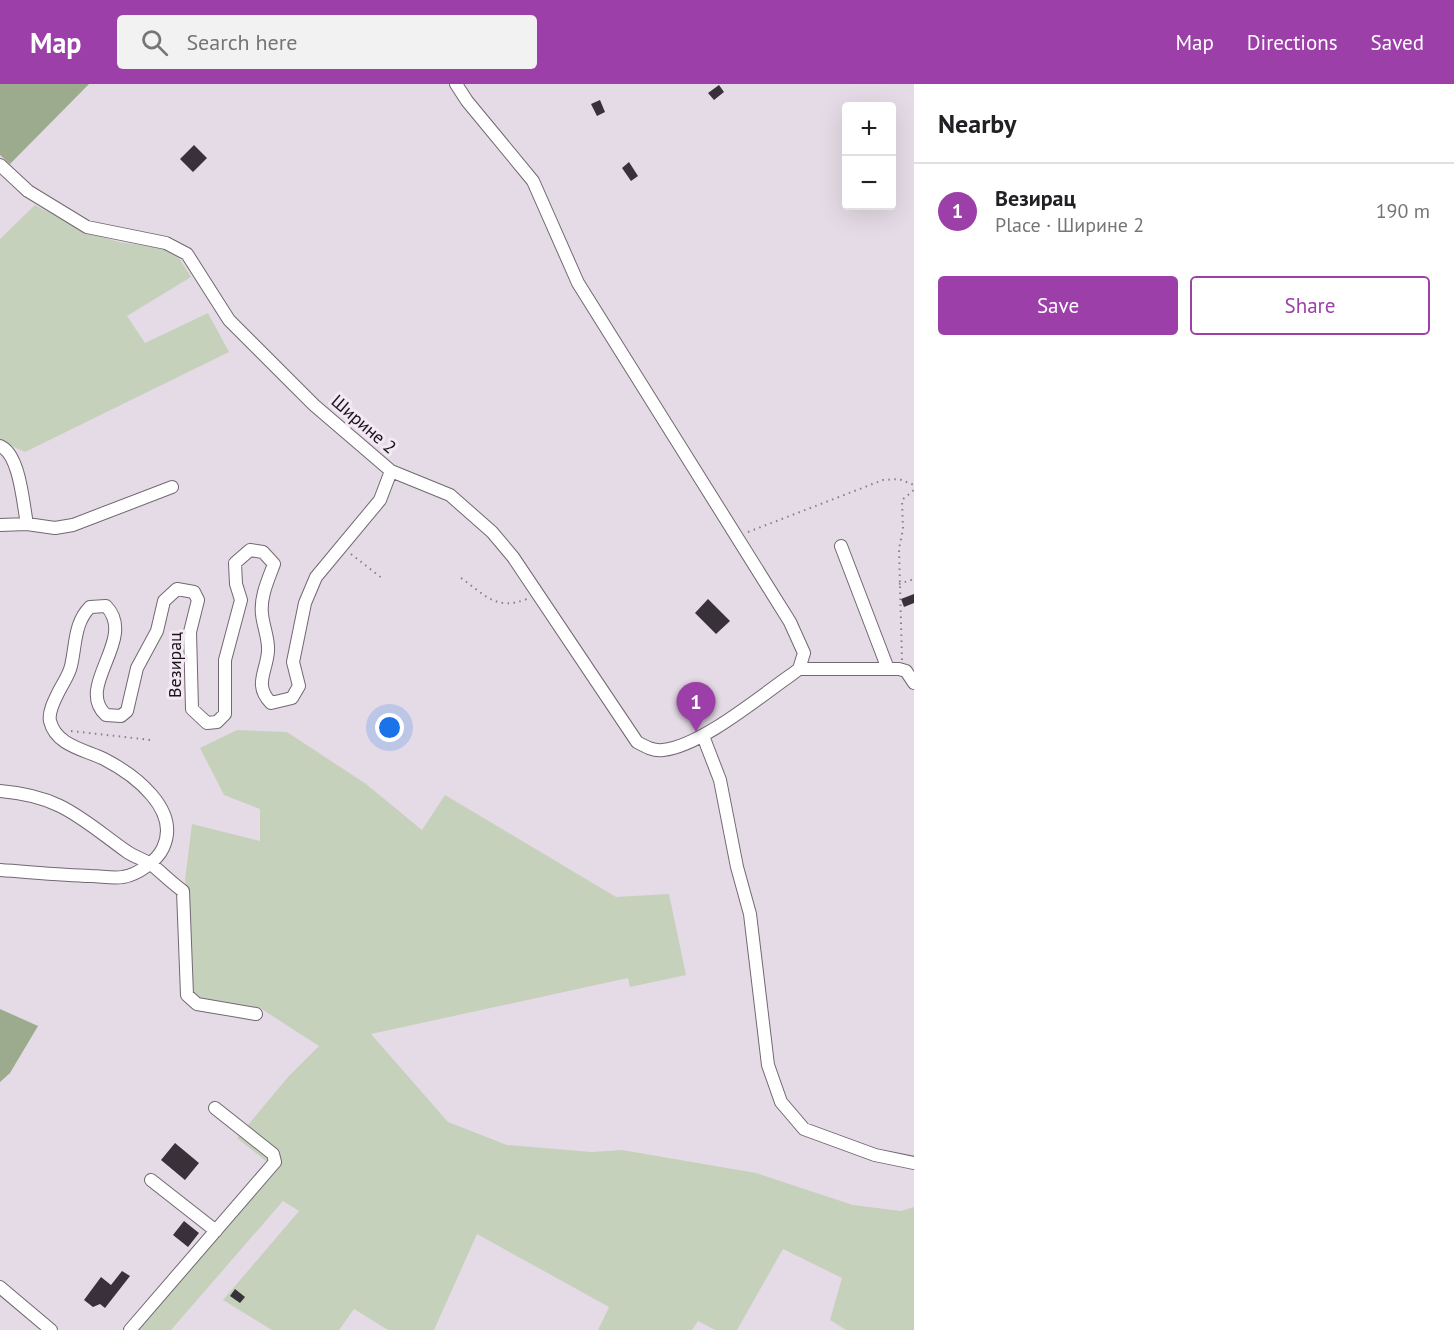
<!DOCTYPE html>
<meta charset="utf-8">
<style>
:root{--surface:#fff;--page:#f2f2f2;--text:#202124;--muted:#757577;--line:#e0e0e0;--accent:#9c3fa9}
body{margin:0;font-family:"PT Sans",sans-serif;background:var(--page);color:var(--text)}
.controls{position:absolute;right:18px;top:18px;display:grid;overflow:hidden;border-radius:6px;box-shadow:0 6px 24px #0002}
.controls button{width:54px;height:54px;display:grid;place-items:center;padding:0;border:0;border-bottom:2px solid var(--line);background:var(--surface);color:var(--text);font:30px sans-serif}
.you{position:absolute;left:390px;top:644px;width:21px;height:21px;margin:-15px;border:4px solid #fff;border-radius:50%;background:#1a73e8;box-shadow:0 0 0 9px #1a73e833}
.badge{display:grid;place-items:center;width:39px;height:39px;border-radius:50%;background:var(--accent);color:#fff;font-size:20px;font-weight:700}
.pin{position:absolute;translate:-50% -50px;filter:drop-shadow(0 2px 3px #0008)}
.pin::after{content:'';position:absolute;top:32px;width:21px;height:18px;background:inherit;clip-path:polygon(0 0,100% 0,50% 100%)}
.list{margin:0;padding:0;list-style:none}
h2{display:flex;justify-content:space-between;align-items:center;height:78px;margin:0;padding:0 24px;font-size:26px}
h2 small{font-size:20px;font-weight:400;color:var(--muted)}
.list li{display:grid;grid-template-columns:39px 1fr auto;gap:18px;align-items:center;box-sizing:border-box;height:96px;padding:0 24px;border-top:2px solid var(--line)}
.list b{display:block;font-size:22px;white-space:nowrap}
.list p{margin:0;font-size:20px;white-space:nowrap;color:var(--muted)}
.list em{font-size:20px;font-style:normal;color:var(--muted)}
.actions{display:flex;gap:12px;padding:18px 24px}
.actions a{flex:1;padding:14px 0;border:2px solid var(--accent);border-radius:6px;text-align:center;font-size:21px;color:var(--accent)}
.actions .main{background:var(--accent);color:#fff}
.icon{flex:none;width:33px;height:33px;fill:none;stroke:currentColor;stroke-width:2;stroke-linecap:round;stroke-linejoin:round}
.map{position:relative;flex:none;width:914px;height:1246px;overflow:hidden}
header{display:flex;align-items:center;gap:36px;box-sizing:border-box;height:84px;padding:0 30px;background:var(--accent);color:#fff}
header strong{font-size:28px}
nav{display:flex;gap:33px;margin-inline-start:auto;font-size:21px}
.search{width:420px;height:54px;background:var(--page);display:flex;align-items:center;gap:15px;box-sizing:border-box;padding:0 21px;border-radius:6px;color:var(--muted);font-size:22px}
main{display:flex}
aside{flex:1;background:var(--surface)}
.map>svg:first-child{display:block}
</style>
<header>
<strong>Map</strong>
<div class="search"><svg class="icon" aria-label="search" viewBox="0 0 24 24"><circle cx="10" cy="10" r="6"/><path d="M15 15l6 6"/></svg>Search here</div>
<nav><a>Map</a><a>Directions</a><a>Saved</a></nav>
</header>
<main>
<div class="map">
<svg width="914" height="1246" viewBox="0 0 914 1246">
<rect width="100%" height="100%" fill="#e5dbe6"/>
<path fill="#c6d1bb" d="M35,121L88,149L119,158L174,166L191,193L127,232L145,259L208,229L229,268L25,368L0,357V155Z
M237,646L287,648L366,700L422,746L445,711L616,813L669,810L686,891L630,903L628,894L371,950L448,1038L507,1061L592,1068L622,1066L756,1089L853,1121L901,1127L914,1123V1246H846L830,1236L842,1194L783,1165L737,1246H715L698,1237L692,1246H598L609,1223L477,1150L434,1246H388L354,1225L339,1246H272L223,1216L299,1127L283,1117L171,1246H139L276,1085L237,1054L288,993L319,962L260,924L194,916L185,796L192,740L260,757V725L224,711L200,664Z"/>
<path fill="#9caa8d" d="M0,0H89L10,80L0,71Z
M0,925L38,942L10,989L0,998Z"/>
<path fill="#393139" d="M719,1L724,8L714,16L708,9Z
M600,16L605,28L597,32L591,20Z
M194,61L207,74L193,88L180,75Z
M629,78L638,92L631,97L622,84Z
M914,510V519L904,523L901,515Z
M708,515L730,537L716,550L695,529Z
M175,1059L199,1079L185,1096L161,1076Z
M184,1137L199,1149L188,1163L173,1151Z
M122,1187L130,1192L105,1224L100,1220L93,1223L84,1216L101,1193L111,1201Z
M235,1205L245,1213L240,1219L230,1212Z"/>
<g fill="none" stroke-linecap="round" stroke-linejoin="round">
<g stroke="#716871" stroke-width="14">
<path id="minor" d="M0,81L28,107L87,143L166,159L187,170L229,236L314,321L391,387L450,411L492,448L513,473L637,658C646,663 653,667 663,666C701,662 759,613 791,591L799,585L804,569L790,538L578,199L533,97L467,17L456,0
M0,362C20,370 23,420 27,440
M0,441L27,440L55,444L73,441L172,403
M841,462L888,585
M799,585H899L906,587L914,599
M703,652L720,696L737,783L750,830L768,981L781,1018L804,1045L875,1071L914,1079
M0,707C61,712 80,734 126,767C134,773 143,775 151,780C162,789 172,799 183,807L187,911L197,920L256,930
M0,786C30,788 61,791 91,792C101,792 113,795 123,793C137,791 157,777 163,764C181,726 135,691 104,675C86,666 56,662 50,637C48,628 55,615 59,607C63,599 69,591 71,582C76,561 74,539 90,523L106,522C138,555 74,602 106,631L121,632L127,627L137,584L157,547L164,517L177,505L194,508L198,516L190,548L192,625L207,639L217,638L225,630V576L241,516L236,500L235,479L250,466L263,468L274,480C268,496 260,513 262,530C263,542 269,555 268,567C267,587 253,601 271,619L292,614L299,602L293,578L305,519L316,493L380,416L391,387
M151,1096L216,1147
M0,1203L51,1246
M130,1246L275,1078L273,1070L215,1024"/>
</g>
<path stroke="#867f87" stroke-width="2" stroke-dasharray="1.5 4.5" stroke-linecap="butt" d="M748,448L883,396L899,395L914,401
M351,470L383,495
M461,494C485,511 496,527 527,515
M899,500L914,495
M902,576L899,465L903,445L902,416L914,406
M71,647L151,656"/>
<use href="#minor" stroke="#fff" stroke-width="12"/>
</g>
<g text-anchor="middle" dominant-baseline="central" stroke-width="6" stroke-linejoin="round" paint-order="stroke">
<g font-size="18" fill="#181519" stroke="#f3e8f3">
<text transform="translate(364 340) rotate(41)">Ширине 2</text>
<text transform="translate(174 581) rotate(-90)">Везирац</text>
</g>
</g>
</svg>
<div class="controls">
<button>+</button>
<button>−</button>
</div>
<div class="you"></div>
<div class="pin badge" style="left:696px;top:648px">1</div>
</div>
<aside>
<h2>Nearby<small></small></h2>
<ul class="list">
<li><span class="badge">1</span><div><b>Везирац</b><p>Place · Ширине 2</p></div><em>190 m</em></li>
</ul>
<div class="actions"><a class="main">Save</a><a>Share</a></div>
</aside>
</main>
